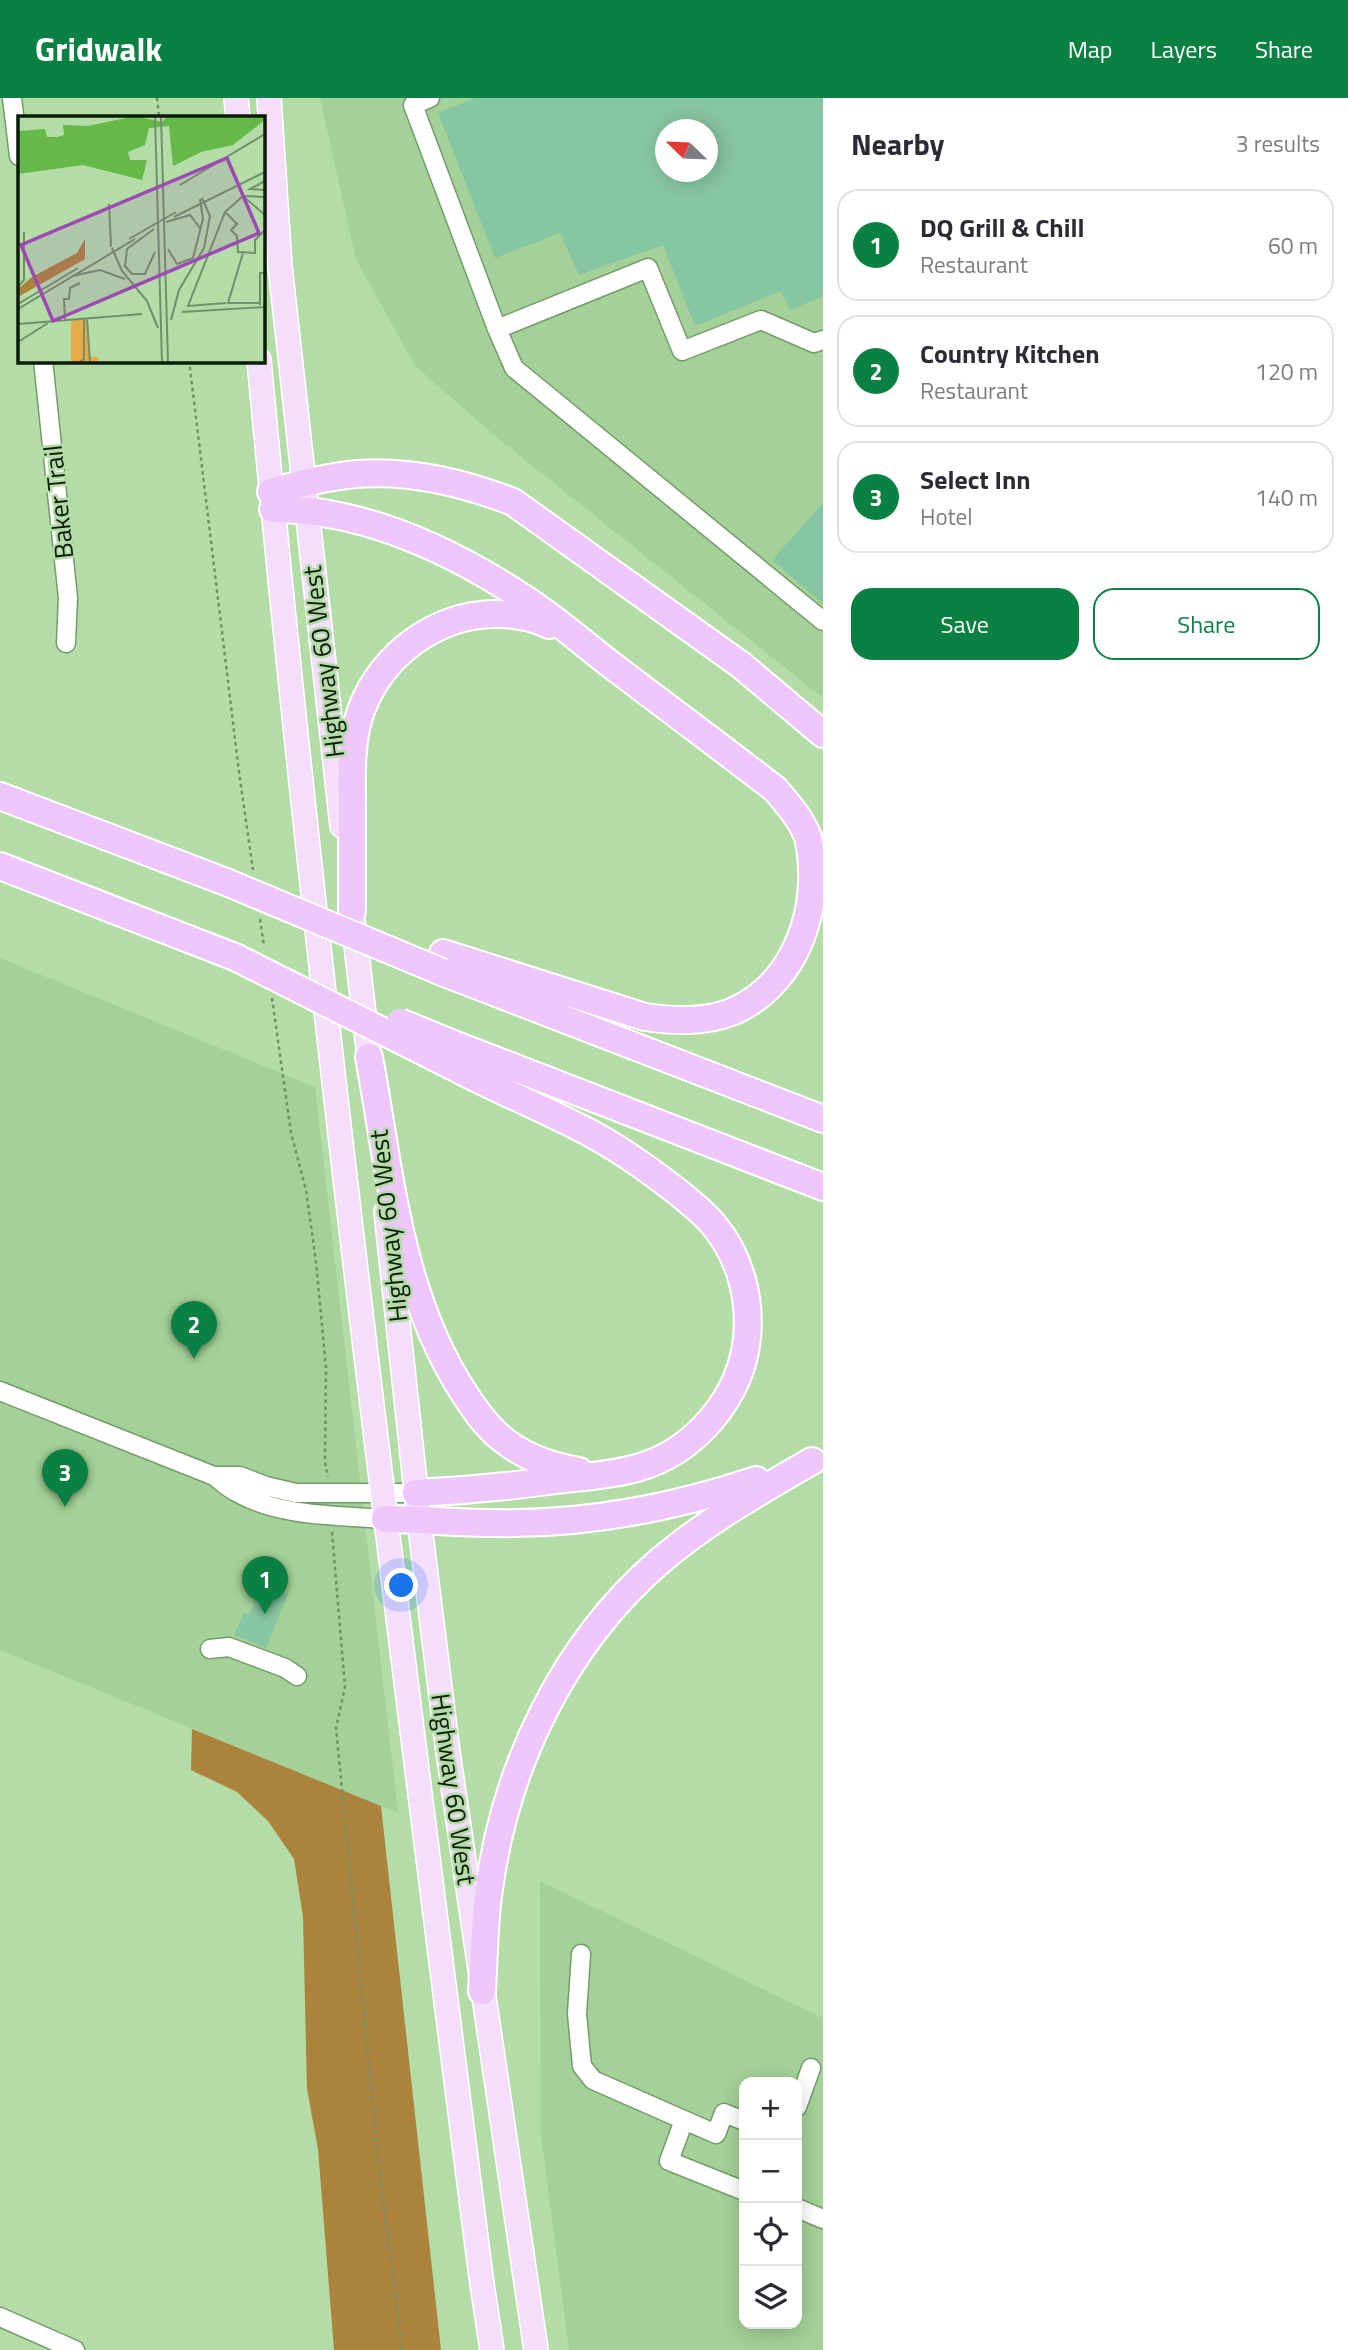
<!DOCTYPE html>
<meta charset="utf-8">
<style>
:root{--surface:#fff;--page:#f2f2f3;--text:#2b2b33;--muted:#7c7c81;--line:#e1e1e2;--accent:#0b8043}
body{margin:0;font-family:"Titillium Web",sans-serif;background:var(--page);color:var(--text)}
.controls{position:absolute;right:21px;bottom:21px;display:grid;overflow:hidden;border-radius:14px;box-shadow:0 4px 18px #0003}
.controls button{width:63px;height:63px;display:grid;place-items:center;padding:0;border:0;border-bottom:2px solid var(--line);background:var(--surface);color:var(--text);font:35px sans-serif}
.compass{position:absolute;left:655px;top:21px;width:63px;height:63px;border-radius:50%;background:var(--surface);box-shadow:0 4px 18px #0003;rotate:293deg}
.you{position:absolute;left:402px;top:1488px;width:24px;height:24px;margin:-18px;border:5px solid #fff;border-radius:50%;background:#1a73e8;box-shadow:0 0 0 10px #1a73e833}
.badge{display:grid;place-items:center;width:46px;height:46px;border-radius:50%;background:var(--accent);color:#fff;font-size:23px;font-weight:700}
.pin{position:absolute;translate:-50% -58px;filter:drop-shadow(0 2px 4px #0008)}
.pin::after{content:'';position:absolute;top:37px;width:24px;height:21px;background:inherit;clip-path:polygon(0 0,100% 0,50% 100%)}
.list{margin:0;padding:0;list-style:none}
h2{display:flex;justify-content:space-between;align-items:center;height:91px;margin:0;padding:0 28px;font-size:30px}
h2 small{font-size:23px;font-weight:400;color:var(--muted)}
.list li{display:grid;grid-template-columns:46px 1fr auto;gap:21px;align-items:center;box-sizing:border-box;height:112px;margin:0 14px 14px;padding:0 14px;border:2px solid var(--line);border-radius:21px}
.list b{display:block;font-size:26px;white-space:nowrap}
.list p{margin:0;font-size:23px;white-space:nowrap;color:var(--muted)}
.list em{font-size:23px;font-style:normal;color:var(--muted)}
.actions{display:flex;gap:14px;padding:21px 28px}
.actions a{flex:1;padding:16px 0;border:2px solid var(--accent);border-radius:21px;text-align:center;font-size:24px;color:var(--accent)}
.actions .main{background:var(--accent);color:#fff}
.icon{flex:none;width:38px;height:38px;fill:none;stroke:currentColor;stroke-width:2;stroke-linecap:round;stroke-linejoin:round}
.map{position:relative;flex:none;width:823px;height:2252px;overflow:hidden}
header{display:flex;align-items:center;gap:42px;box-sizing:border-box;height:98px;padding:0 35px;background:var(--accent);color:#fff}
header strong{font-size:33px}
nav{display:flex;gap:38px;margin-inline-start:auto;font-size:24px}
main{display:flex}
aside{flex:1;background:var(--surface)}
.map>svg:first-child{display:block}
</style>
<header>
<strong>Gridwalk</strong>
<nav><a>Map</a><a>Layers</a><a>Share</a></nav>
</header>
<main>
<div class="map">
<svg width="823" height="2252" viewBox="0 0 823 2252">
<rect width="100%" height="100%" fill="#b3dca7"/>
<path fill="#a4d197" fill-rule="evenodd" d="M320,0H823V600L501,343L415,268L356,161ZM666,32H708V74H666Z
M0,860L315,989L398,1715L0,1552Z
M540,1783L823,1920V2252H569L541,2037ZM744,1984H797V2226H744Z"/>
<path fill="#ac833c" d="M192,1631L381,1708L441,2252H334L318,2051L307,1991L303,1819L294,1761L268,1723L237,1694L191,1672Z"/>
<path fill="#87c6a2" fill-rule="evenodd" d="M475,0H823V198L790,212L781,193L695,228L663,147L579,177L560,135L495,160L438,15ZM666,32H708V74H666Z
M823,405V506L772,462Z
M270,1479L285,1486L282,1494L288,1496L266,1550L234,1537L244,1515L249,1517L261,1487L266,1489Z"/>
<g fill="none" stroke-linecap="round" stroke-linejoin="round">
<g stroke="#759b6a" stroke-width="21">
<path id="minor" d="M12,0L19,58
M430,0L413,7L497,231L648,170L682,253L761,222L814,245L823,242
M497,231L514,270L823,523
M43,262L68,500L66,545
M0,1293L214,1378C221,1383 228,1390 236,1394C280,1419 335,1417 385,1421
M214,1378H240L266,1388L296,1395H416
M210,1551L229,1549L285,1570L297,1578
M581,1856L577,1916L582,1968L593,1982L684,2022L669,2063L744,2093
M797,2009L811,1970
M684,2022L716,2036L724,2015L744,2023
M797,2110L823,2121
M0,2219L75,2252"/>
</g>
<g stroke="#fff" stroke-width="26">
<path id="major" d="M236,0L238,19
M269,0L280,168L342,728
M259,262C318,903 400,1541 481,2179L492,2252
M353,822L371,975
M386,1114L419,1421L448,1654L536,2252"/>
</g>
<g stroke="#fff" stroke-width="30">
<path id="highway" d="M271,394C292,388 313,382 334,379C395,368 456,382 513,404L741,567L823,636
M273,411C362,411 451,452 525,501C558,522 587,549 618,572C671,612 723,651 775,691C788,706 801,721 808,739C823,806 798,884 734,913C705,925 674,923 645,919L443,855
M0,698L226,784
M0,768L235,859
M352,813C352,779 352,745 352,711C352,692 351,672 353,652C357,593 395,545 450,524C480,513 520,513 549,527
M442,874L823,1021
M451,945L823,1089
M369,959C390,1073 399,1196 464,1295C475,1312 486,1328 501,1340C523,1359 551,1368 579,1373
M416,1395C460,1393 504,1389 548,1383C577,1379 609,1378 637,1370C695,1354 741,1299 747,1240C751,1200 740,1158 713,1126C701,1112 685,1100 670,1088C645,1069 618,1050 590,1035C545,1011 497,992 452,968
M385,1421C421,1421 456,1425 492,1425C583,1427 670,1411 756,1382
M482,1893C484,1861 484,1829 488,1798C504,1670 563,1546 661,1462C707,1423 760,1393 812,1363"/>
</g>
<path stroke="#719068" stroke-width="2.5" stroke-dasharray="3.5 3.5" stroke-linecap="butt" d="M157,0L159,19
M189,262L239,674L253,772
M260,821L264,849
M272,900L291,1035L306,1092L316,1164L326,1270L325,1364L328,1379
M332,1434L345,1589L336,1630L379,2071L402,2252"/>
<use href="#minor" stroke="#fff" stroke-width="18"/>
<use href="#major" stroke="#f5ddfc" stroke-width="23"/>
<use href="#highway" stroke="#efc6fa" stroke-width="26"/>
<g stroke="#fff" stroke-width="30" stroke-linecap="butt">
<path id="highway-bridge" d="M226,784L442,874
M235,859L452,968
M400,924L451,945"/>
</g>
<use href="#highway-bridge" stroke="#efc6fa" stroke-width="26"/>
</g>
<g text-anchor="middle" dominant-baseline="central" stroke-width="5" stroke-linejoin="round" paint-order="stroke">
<g font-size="26" fill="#0d1c09" stroke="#b3dca7">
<text transform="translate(58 404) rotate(-96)">Baker Trail</text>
<text transform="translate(323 564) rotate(-97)">Highway 60 West</text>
<text transform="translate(388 1128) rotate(-96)">Highway 60 West</text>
<text transform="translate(454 1691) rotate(82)">Highway 60 West</text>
</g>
</g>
<g transform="translate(18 18)">
<rect width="247" height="247" fill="#b3dca7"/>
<path d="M70,203L71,241H80V247H53V205Z" fill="#e5ab44"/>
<path d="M67,123V143L0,181V173L14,161L59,137Z" fill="#ac833c"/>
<path d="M117,0L144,6L150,0H247V4L215,29L183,36L155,50L151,10L131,12L127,29L110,36L112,44H129L124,64L65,49L0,58V15L27,13L29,21H39L46,19L45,9L70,10Z" fill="#64b949"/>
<path fill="none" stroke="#718f68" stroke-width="2" d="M137,0L144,247M143,0L150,247M247,65L232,73L247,74M162,69L247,18M225,80L247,81M91,88L93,131M207,96L170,190L208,187M156,101L247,56M148,106L172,99L182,112M247,114L237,124V137L220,136L219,120L213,114L219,108L207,96L225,80L247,99M111,123L158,96M94,132L104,155L129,185L140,212M150,133L159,148L175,142L185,103L182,83M225,137L210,187H242M106,149L114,158H127L137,136M107,151L109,133L136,113M54,160L82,154L107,163M0,171L6,164V116M0,188L60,152M242,189V157H247M0,193L117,123M164,196L247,191M69,202L72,247M47,204L46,183H51L52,172L62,167M153,204L161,174L186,132L192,100L184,82M0,208L124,198M0,226L30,207M60,247L66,243V202"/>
<path fill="#9e48b5" fill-opacity="0.15" stroke="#9e48b5" stroke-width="3.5" d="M209,42L241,117L35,205L3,129Z"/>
<rect width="247" height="247" fill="none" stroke="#0d1c09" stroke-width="3.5"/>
</g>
</svg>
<div class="controls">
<button>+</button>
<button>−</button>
<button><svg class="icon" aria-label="locate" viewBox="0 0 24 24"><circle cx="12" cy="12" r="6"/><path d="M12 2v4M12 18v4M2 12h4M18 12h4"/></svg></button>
<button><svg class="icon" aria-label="layers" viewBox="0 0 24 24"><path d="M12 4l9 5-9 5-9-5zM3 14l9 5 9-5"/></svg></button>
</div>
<svg class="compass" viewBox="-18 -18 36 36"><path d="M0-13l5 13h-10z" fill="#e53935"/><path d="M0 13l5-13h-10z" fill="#7c7c81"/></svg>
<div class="you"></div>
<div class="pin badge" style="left:265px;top:1516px">1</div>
<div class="pin badge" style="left:194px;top:1261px">2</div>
<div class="pin badge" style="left:65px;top:1409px">3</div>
</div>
<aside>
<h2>Nearby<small>3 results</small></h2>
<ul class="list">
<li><span class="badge">1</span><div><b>DQ Grill &amp; Chill</b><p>Restaurant</p></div><em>60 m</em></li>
<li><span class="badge">2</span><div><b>Country Kitchen</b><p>Restaurant</p></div><em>120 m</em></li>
<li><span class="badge">3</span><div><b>Select Inn</b><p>Hotel</p></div><em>140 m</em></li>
</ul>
<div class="actions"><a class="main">Save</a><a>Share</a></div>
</aside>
</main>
